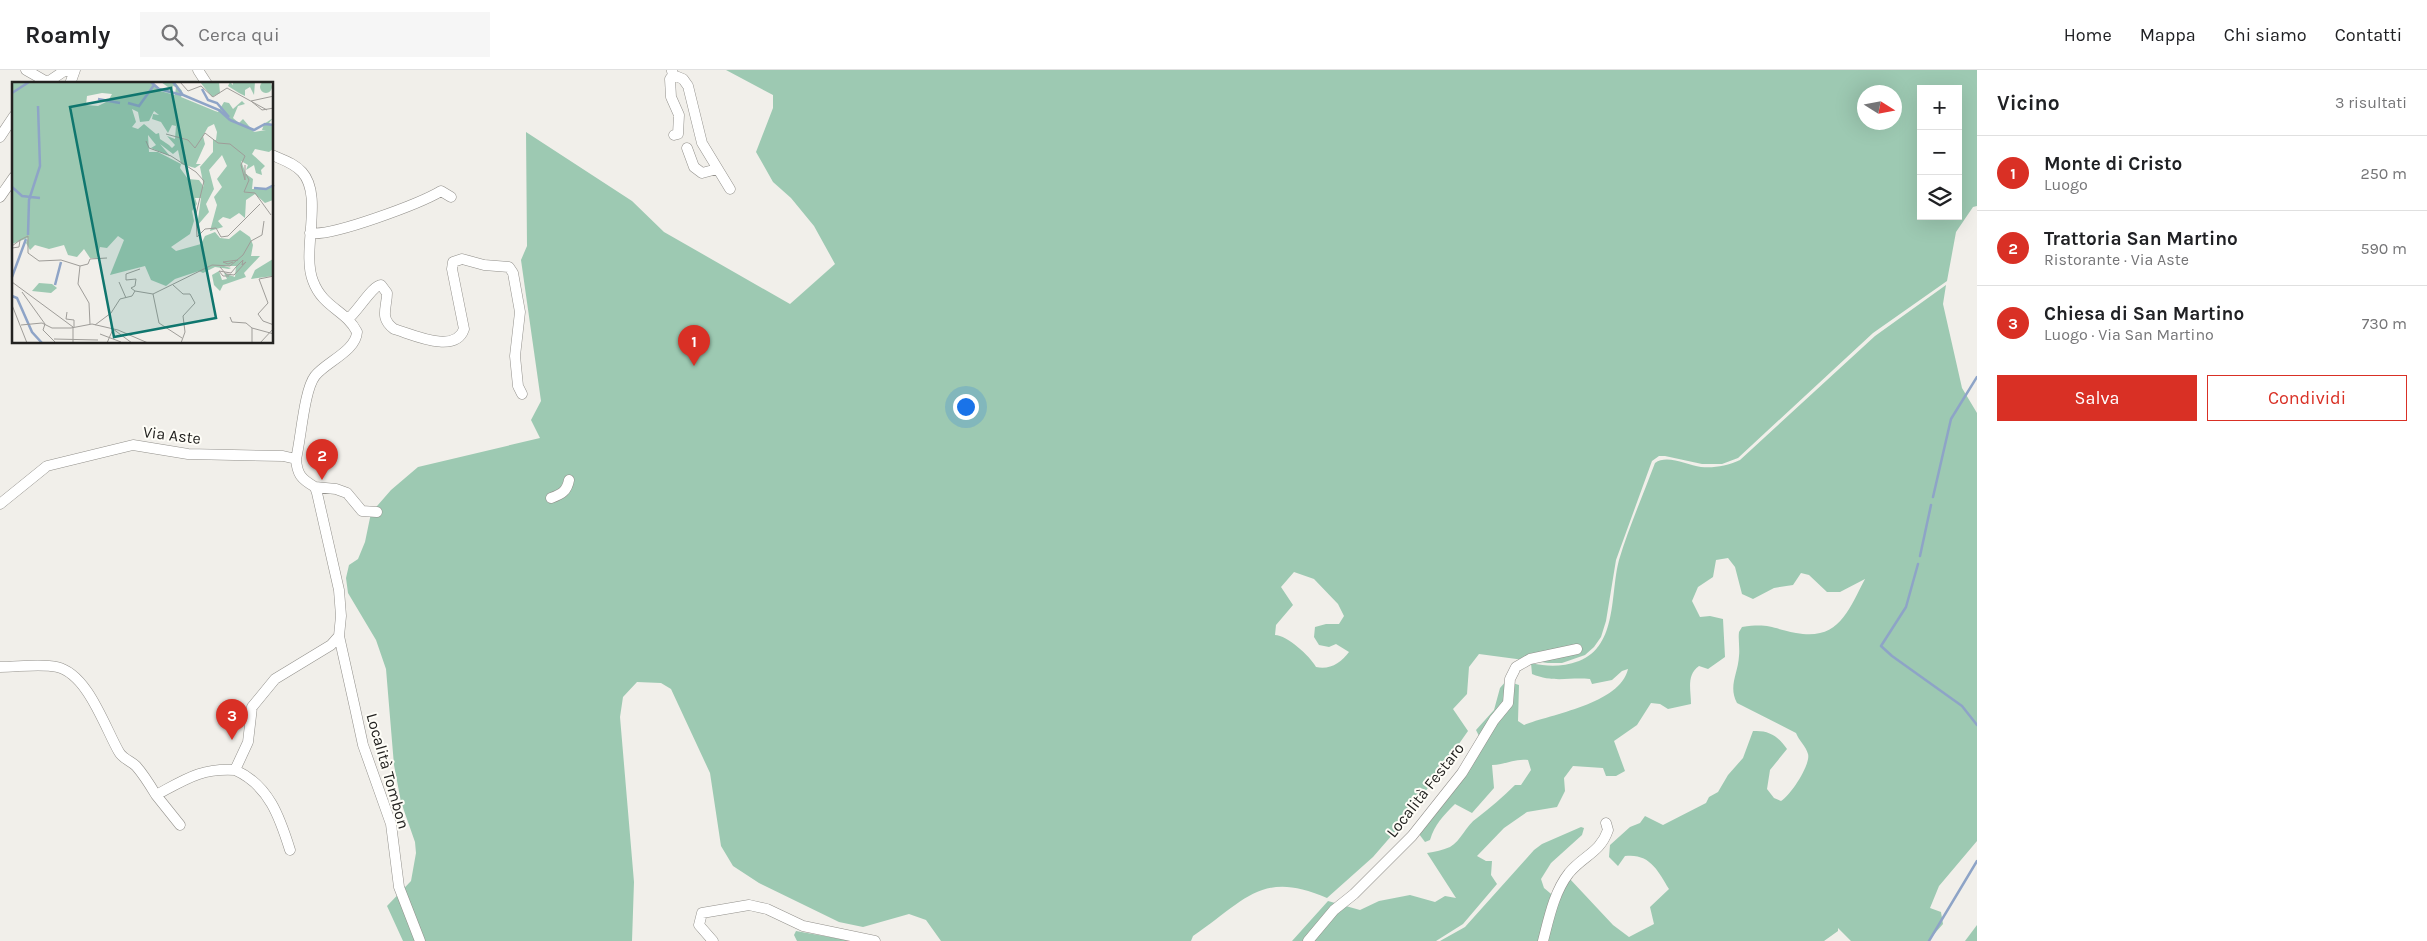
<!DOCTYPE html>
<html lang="it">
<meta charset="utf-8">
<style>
:root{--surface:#fff;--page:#f6f6f6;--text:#202124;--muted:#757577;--line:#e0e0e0;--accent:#d93025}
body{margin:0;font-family:Karla,sans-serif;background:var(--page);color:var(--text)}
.controls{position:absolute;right:15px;top:15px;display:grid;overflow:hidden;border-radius:0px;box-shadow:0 5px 20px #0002}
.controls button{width:45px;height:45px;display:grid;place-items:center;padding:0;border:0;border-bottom:1px solid var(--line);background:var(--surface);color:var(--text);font:25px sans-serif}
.compass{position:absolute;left:1857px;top:15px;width:45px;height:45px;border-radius:50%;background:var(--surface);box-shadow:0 5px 20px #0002;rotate:101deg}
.you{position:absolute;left:965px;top:336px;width:18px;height:18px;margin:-12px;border:4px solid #fff;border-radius:50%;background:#1a73e8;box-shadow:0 0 0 8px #1a73e833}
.badge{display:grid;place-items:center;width:32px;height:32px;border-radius:50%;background:var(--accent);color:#fff;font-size:16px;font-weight:700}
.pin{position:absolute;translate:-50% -41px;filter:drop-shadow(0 1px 2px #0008)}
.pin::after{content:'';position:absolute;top:26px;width:18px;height:15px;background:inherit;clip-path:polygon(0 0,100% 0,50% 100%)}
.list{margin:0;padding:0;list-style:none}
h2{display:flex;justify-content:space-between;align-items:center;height:65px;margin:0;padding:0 20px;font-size:21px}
h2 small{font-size:16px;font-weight:400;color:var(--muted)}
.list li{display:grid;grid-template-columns:32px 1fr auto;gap:15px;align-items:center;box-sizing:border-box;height:75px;padding:0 20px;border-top:1px solid var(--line)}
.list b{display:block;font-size:19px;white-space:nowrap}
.list p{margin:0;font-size:16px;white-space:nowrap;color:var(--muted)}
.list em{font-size:16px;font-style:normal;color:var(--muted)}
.actions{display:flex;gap:10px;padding:15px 20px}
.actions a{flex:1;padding:11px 0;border:1px solid var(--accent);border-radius:0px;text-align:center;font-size:18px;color:var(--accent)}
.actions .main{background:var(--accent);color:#fff}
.icon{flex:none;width:28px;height:28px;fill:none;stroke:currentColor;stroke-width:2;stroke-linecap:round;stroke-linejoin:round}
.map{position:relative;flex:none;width:1977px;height:871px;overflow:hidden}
header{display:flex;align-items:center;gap:30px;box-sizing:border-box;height:70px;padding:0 25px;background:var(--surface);border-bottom:1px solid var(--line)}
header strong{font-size:24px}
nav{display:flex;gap:28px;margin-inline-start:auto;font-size:18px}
.search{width:350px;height:45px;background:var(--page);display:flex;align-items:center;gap:12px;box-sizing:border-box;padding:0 18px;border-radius:0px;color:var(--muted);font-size:19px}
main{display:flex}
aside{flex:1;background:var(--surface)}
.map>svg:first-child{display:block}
</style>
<header>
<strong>Roamly</strong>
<div class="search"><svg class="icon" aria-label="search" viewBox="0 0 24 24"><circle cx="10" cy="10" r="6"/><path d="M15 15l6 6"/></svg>Cerca qui</div>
<nav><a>Home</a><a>Mappa</a><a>Chi siamo</a><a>Contatti</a></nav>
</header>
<main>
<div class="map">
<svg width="1977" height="871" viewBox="0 0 1977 871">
<rect width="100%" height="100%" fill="#f1efea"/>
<path fill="#9dc9b2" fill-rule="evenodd" d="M726,0H1977V136L1973,137L1956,162L1947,211L1873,263L1738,388L1722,394H1702L1665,386H1659L1652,391L1616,490L1606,551L1601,567L1594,577L1585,585L1562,593H1548L1479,584L1469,597L1467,624L1453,639L1468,661L1406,749L1373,787L1327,828C1261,799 1245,831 1193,866L1191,871H941L926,850L909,844L863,857L839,852L759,813L733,796L721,776L710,703L671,619L661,613L637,612L623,627L620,647L634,812L632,871H403L387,836L411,811L416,783L415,772L401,732L394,695L386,599L376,570L348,523L346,508L349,495L358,489L365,472L371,443L391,420L418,397L540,368L531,350L541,331L521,190L527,176L526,62L632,131L664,162L790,234L835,194L814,156L791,128L773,112L756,82L773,38V25ZM1921,19H1958V146H1921ZM1864,22H1894V52H1864ZM1294,502L1314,509L1338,534L1344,546L1339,554H1326L1315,557L1314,567L1319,575L1329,577L1336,574L1349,582C1341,593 1330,600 1316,597C1310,586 1287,565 1275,565L1276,555L1293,535L1281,517Z
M1946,215L1943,234L1962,318L1977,343V771L1939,816L1930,838L1941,842L1943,854L1928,871H1851L1838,858V861L1824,871H1440L1465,857L1534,780L1542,774L1581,757L1584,758L1582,765L1551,793L1541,809L1544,818L1556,828L1562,825L1569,808L1613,855L1629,867L1654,854L1650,837L1669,819C1658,801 1650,783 1625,786L1618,796L1609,787L1610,775L1630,757L1640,753L1645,746L1663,755L1706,733L1709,727L1718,722L1728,705L1743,688L1753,661C1769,660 1778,666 1787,679L1770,700L1767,719L1774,728L1781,731C1791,725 1811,694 1808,684C1806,676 1799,671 1796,663L1737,633C1728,616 1738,604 1739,586C1740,578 1738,570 1739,562L1742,557C1769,553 1771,558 1796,563C1839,571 1848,541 1865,509L1840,522H1827L1809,505L1801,503L1793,515L1774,518L1753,529L1742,524L1735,497L1728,488L1716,490L1713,507L1698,517L1692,531L1700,547L1710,546L1723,549L1725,587L1708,599L1699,596C1686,605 1691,620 1691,634L1668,639L1660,634L1651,633L1637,655L1614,671L1625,701L1616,706H1606L1603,698L1573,696L1564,708L1565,721L1557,737L1527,742L1504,758L1477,786L1486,791H1492L1491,805L1497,814L1463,854L1436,871H1292L1328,831L1360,840L1379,831L1410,825L1435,832L1445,826L1456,828L1427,783C1435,782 1443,780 1450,777C1461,771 1466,755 1477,748C1490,738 1503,727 1515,715H1521L1531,700L1528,690C1515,688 1505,695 1492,695L1494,718L1472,743L1455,734C1443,746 1435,754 1430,770L1425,772L1419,764L1427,745L1480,668L1476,660L1494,640L1500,618L1506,611L1519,615L1518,651L1524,655C1551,644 1620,634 1628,599L1622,601L1612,610L1592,614L1590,609C1568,607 1554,613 1532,604L1531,593C1549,597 1561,597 1579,591C1618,576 1610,523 1619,490C1629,457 1643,425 1655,393C1667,384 1687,395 1701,397C1715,398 1727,396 1740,390L1875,266Z
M1977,855V871H1965Z
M796,861L852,871H797L794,865Z"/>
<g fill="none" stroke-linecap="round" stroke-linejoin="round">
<path stroke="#8ea4c7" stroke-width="2.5" d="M1933,427L1951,349L1977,307
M1920,486L1931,435
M1918,494L1906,537L1881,576L1892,586L1962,636L1977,655
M1929,871L1977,791"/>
<g stroke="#92908b" stroke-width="11">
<path id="minor" d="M26,0L47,12
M198,0L207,14
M672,1L673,5L670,9L671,27L679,45L678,64L674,65
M673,5L683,9L688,16L702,73L730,119
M45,14L64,1L75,0
M70,14L75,0
M0,67L14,46
M687,78L694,97L702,103L717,99
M272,85C283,90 294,93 302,102C324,126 301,181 313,211C323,238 346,240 357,262C356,281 326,292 315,306C304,320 301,369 296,389C297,404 301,409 315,417L317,423L339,520L341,546L339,566L355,638L363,675L391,754L399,817L420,871
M0,127L14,107
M310,163C332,167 421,133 441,121L451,127
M348,249C357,242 373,215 381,215L387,223C387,238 379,248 394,259C412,264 455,285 464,259L452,199L453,192L462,189L484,195L509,197L513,203L520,242L515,286L518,316L522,324
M315,417L336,419L347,423L362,441L377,442
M551,428C562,424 567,421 569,410
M0,434L47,396L133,375L188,384L283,386L296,389
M0,597C18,597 40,593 57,597C88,604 105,658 119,682C123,689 131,691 136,696C144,705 150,715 156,725C186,709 201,698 235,700L248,672L252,637L275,609L331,575L339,566
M235,700C269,715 280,748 290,780
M156,725L180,755
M713,871L699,855L702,843L749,835L767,839L803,856L875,871
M1308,871L1334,840L1354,824L1412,766L1462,703L1494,650L1508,633L1510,609L1516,597L1530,589L1577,579
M1543,871C1549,848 1554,822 1569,803C1584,785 1600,783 1608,760L1606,753"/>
</g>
<use href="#minor" stroke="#fff" stroke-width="10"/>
</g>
<g text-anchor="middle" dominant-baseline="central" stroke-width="4" stroke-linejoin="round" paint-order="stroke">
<g font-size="16" fill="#232220" stroke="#fefdf7">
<text transform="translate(172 365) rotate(7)">Via Aste</text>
<text transform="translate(388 701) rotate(74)">Località Tombon</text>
<text transform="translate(1425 720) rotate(-52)">Località Festaro</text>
</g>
</g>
<g transform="translate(12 12)">
<rect width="261" height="261" fill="#f1efea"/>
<path d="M248 5a6 6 0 1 1 12 0a6 6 0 1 1-12 0ZM0,0H140L148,9L163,13L164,5L161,4L160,8L149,0H163L170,9L169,15L203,29L206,30L212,20L217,21L221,27L230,19L233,22L226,24L221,36L227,41L231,37L242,50L254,48H250L252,42L261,36L257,41L261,43V67L257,70L243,67L240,72L253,84L249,88L250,93L244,91L242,83L234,88L236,83L229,79L234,92L241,97L240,107H255L261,102V118L253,121L243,112L234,118L233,136L227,131L218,137L211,135L206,139L211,145L198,149L205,123L202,115L210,105L205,97L215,84L210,73L197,88L202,107L194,122L197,130L185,144L189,116H183L185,122L180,129L182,139L178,152L159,165L164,169L189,162L193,154L203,150L208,156L217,157L228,148L238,155L241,163L239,174H248L232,191L234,195L211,203L208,209L202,203L200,193L207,189L210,198L215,197L212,191L223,195L224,184H212L219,186L217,187L203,185L191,191L187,189L163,197L154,204L139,198L133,184L98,193L112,158L106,154L95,166L88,165L85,177L78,176L72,167L65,175L56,173L52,163L37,167L23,163L18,168L14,161L16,156L0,162ZM90,11L100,12L96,19L86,24L74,23L75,14ZM120,27L126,30L128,40L137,39L142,29L147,33L141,32L140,37L149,40L156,51L160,43L164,44L163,57L155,54L163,63L160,66L157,63L148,57L147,51L144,52L132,42L126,47L120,45L124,40ZM202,42L205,50L204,58H201V70L188,85L192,105L187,98L176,97L168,86L169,82L183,86L189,82H184L193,62L191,54L196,45ZM136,53L144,63L139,66L158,74L148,62L161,72L166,68L169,82L146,70H137ZM188,0H207L208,11L200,15ZM218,0L221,3V0H243L242,13L238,5L233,8V14L227,11L216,4ZM261,177V194L239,197L243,188ZM27,201L40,202L45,206L39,211L20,209Z" fill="#9dc9b2" fill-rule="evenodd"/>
<path fill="none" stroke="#8ea4c7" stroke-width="2.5" d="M139,0L147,7L170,13M161,0L171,13L207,28L218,38M190,7L196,18L205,21L217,35M0,11L17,0M86,17L108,21M116,21L127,24L142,3M218,38L242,48L253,42L262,43M0,105L10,114L28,116M242,106L254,107L262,103M16,153L17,118L28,84L26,24M0,195L14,157M43,203L49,180M0,214L5,216L20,250L30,261"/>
<path fill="none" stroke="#9f9d99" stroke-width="1" d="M168,0L176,9L189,4L201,15L215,6L255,28M262,14L239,19L250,28L262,26M154,52L176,58L183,66L193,51L206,61L218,62L233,74L229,83L233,98V83M134,59L137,66L159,74L184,90L192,99L184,132L185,155L193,147L204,146L209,155L216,154L248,122M234,92L237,98L232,110L243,111L259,133M8,158L16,154V171L27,179L49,178L68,184L76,182L78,177L95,176M0,166L7,165L8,158L0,164M221,180L216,182L211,180L226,178M68,184L66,202L77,221L78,242M208,185L214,192L222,193L234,180L230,183L231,178L224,185M217,194H211L207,189L219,191L224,185M262,194L247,197L256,221L246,232L251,239L262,243M0,200L61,245V261M107,200L114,216M161,203L171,212H178L183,221L171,234L173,250L169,261M123,209L141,212L200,183L218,184L231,173L239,159L250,153L252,139M123,209L119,206L123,204L124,197L114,198V192L128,187M10,210L33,242L31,248L44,261M141,212L147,241L170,256M0,223L15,261M55,230L54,237L62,238V245M218,235L220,240L234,241L240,246V261M9,243L30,241L40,246H59L80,242L106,248L136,261M83,243L99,231L108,217L120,214L123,209M240,246L262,252M88,252L109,260M42,257L86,258M95,261L101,247L120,261M248,261L262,246"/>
<path fill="#0f766e" fill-opacity="0.15" stroke="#0f766e" stroke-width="2.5" d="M159,6L204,236L102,255L58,25Z"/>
<rect width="261" height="261" fill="none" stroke="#232220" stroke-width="2.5"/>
</g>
</svg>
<div class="controls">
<button>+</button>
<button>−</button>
<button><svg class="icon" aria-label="layers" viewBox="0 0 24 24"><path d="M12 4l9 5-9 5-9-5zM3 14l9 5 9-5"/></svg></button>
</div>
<svg class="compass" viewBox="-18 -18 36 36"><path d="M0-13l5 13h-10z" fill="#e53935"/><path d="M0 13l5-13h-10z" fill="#757577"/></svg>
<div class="you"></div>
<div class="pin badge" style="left:694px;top:296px">1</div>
<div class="pin badge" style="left:322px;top:410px">2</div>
<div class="pin badge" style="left:232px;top:670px">3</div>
</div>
<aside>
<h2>Vicino<small>3 risultati</small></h2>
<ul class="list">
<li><span class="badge">1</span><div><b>Monte di Cristo</b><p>Luogo</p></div><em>250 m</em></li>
<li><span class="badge">2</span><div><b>Trattoria San Martino</b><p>Ristorante · Via Aste</p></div><em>590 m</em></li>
<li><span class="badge">3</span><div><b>Chiesa di San Martino</b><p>Luogo · Via San Martino</p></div><em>730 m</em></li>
</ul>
<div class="actions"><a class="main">Salva</a><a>Condividi</a></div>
</aside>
</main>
